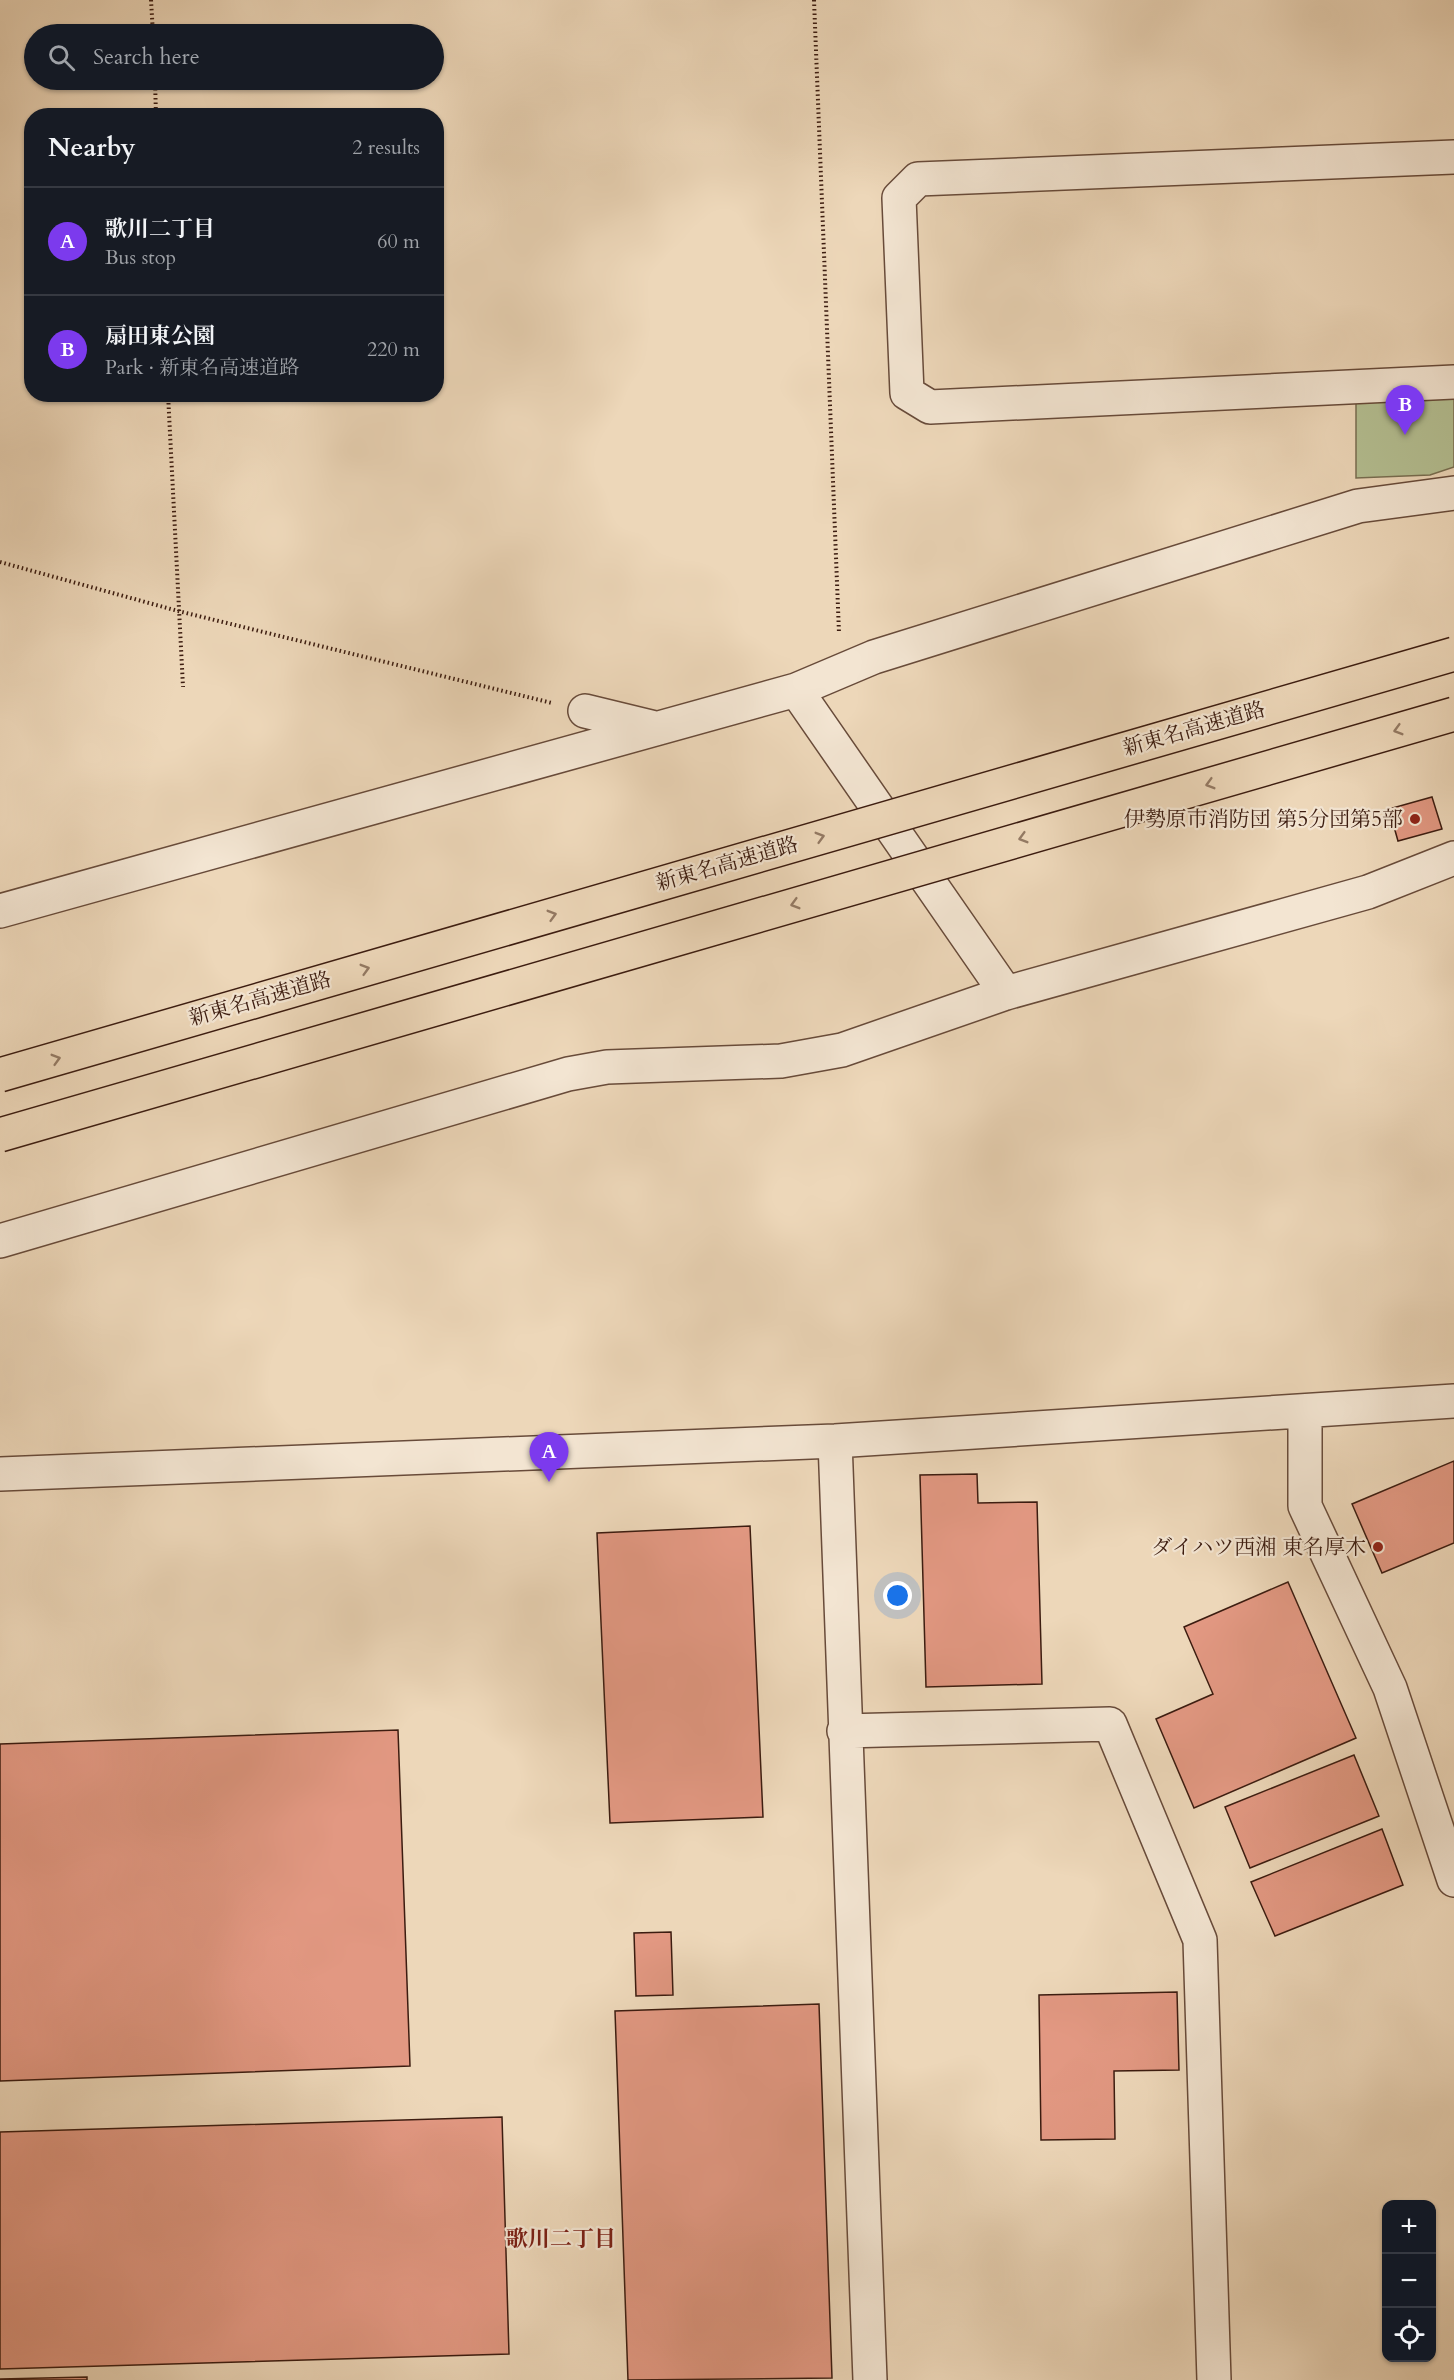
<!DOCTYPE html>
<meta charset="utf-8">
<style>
:root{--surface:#171b24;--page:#242831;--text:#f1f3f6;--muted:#9ea1a6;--line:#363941;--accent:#7c3aed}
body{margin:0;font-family:Cardo,"Noto Serif JP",serif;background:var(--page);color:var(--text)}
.controls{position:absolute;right:18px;bottom:18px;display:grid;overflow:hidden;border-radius:12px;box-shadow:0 2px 4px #0004}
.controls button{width:54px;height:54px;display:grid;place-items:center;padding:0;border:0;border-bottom:2px solid var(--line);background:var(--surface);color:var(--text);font:30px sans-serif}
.you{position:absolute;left:898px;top:1596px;width:21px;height:21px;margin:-15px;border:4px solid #fff;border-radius:50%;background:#1a73e8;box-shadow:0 0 0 9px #1a73e833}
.badge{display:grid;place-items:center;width:39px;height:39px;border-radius:50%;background:var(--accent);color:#fff;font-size:20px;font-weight:700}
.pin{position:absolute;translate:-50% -50px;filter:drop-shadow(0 2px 3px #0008)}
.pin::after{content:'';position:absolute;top:32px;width:21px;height:18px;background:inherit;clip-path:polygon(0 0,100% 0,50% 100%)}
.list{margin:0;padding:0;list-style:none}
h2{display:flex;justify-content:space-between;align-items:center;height:78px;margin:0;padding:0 24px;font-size:26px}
h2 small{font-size:20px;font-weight:400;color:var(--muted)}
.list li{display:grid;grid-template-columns:39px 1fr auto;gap:18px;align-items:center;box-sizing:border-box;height:108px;padding:0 24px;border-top:2px solid var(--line)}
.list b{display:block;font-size:22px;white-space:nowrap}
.list p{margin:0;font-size:20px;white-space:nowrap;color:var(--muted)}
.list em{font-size:20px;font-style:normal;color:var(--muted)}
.icon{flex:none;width:33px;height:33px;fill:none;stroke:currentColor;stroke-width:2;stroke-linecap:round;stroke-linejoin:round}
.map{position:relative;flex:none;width:1454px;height:2380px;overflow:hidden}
.search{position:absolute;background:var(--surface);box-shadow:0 2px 4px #0004;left:24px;top:24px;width:420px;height:66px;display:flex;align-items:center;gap:15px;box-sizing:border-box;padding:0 21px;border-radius:33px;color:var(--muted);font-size:22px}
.panel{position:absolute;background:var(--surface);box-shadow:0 2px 4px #0004;left:24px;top:108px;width:420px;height:294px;border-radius:24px}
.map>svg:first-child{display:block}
</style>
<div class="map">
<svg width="1454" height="2380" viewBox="0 0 1454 2380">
<rect width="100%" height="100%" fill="#edd7b9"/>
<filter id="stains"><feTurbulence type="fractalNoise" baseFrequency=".00333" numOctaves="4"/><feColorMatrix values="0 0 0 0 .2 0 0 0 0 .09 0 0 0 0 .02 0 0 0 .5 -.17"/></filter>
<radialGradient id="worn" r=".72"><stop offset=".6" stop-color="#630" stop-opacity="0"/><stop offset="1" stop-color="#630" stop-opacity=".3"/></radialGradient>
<path fill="#b4bf92" stroke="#786e51" stroke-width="1.5" d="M1454,398V467L1430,475L1356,478V403Z"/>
<path fill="#e29882" stroke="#3c1c10" stroke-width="1.5" d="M1432,797L1442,829L1398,841L1389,809Z
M1454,1461V1543L1382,1573L1352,1504Z
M977,1474L978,1503L1037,1502L1042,1684L926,1687L920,1475Z
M750,1526L763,1817L610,1823L597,1533Z
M1288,1582L1356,1738L1194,1808L1156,1719L1213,1694L1184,1627Z
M398,1730L410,2066L0,2081V1744Z
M1354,1755L1379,1816L1250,1868L1225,1807Z
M1382,1829L1403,1885L1275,1936L1251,1882Z
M671,1932L673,1995L636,1996L634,1933Z
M1177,1992L1179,2070L1114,2071L1115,2139L1041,2140L1039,1995Z
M819,2004L832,2378L628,2380L615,2011Z
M502,2117L509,2354L0,2369V2132Z
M87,2377V2380H0V2379Z"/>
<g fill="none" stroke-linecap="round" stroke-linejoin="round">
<g stroke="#684b3a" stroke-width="36">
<path id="minor" d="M1454,157L918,179L899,198L907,393L930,407L1454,382
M796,690L1006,993
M585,711L655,728
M0,911L796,690L874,657L1358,506L1454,493
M0,1241L568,1074L607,1067L781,1061L842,1050L1006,993L1368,892L1454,858
M1305,1411V1506L1390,1688L1454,1880
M835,1441L870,2380
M0,1474L835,1441L1454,1401
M844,1731L1110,1724L1200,1940L1214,2380"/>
</g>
<path stroke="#3c1c10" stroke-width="4" stroke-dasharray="1.5 3" stroke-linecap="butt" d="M151,0L153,34
M814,0L839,633
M155,80L156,116
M168,394L183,687
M0,562L178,611L552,703"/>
<use href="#minor" stroke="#f3e5d2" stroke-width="33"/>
<g stroke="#3c1c10" stroke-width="36" stroke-linecap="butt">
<path id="highway-bridge" d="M0,1075L1454,654
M0,1135L1454,714"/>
</g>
<use href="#highway-bridge" stroke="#edd7b9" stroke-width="33"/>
</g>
<defs><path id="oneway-chevron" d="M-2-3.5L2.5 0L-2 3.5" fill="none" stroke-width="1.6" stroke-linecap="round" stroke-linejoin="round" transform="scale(1.5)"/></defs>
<g stroke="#947a64">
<use href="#oneway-chevron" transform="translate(1398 730) rotate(164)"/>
<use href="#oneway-chevron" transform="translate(1210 784) rotate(164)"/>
<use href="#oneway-chevron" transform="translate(820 837) rotate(-16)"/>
<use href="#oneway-chevron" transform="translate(1023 838) rotate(164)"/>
<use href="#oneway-chevron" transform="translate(795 904) rotate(164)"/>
<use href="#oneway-chevron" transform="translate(552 915) rotate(-16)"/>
<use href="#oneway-chevron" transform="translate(365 969) rotate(-16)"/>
<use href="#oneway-chevron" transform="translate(56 1059) rotate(-16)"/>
</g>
<g fill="#8f2418" stroke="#f3e5d2" stroke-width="2">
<circle cx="1415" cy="819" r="6"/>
<circle cx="1378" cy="1547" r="6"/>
</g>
<g text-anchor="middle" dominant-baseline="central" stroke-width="4.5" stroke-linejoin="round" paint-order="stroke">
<g font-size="21" fill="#3c1c10" stroke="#f3e5d2">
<text transform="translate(1194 729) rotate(-16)">新東名高速道路</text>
<text transform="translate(727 864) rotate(-16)">新東名高速道路</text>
<text transform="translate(260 999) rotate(-16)">新東名高速道路</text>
</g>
<g font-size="21" fill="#3c1c10" stroke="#f3e5d2" text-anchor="end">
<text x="1403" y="819">伊勢原市消防団 第5分団第5部</text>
<text x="1366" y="1547">ダイハツ西湘 東名厚木</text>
</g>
<g font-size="22" font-weight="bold" fill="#7a1f14" stroke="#f3e5d2">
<text x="561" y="2239">歌川二丁目</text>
</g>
</g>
<rect width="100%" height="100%" filter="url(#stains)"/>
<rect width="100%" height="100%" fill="url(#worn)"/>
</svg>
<div class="controls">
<button>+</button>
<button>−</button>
<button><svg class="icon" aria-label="locate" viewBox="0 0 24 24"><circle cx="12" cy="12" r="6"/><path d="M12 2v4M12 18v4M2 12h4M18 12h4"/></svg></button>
</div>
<div class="you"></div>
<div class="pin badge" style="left:549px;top:1482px">A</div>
<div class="pin badge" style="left:1405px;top:435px">B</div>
<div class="search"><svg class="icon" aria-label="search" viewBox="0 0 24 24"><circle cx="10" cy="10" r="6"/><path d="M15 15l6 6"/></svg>Search here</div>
<section class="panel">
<h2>Nearby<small>2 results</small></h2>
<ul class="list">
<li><span class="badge">A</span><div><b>歌川二丁目</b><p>Bus stop</p></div><em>60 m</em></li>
<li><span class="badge">B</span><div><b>扇田東公園</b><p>Park · 新東名高速道路</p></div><em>220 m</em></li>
</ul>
</section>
</div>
